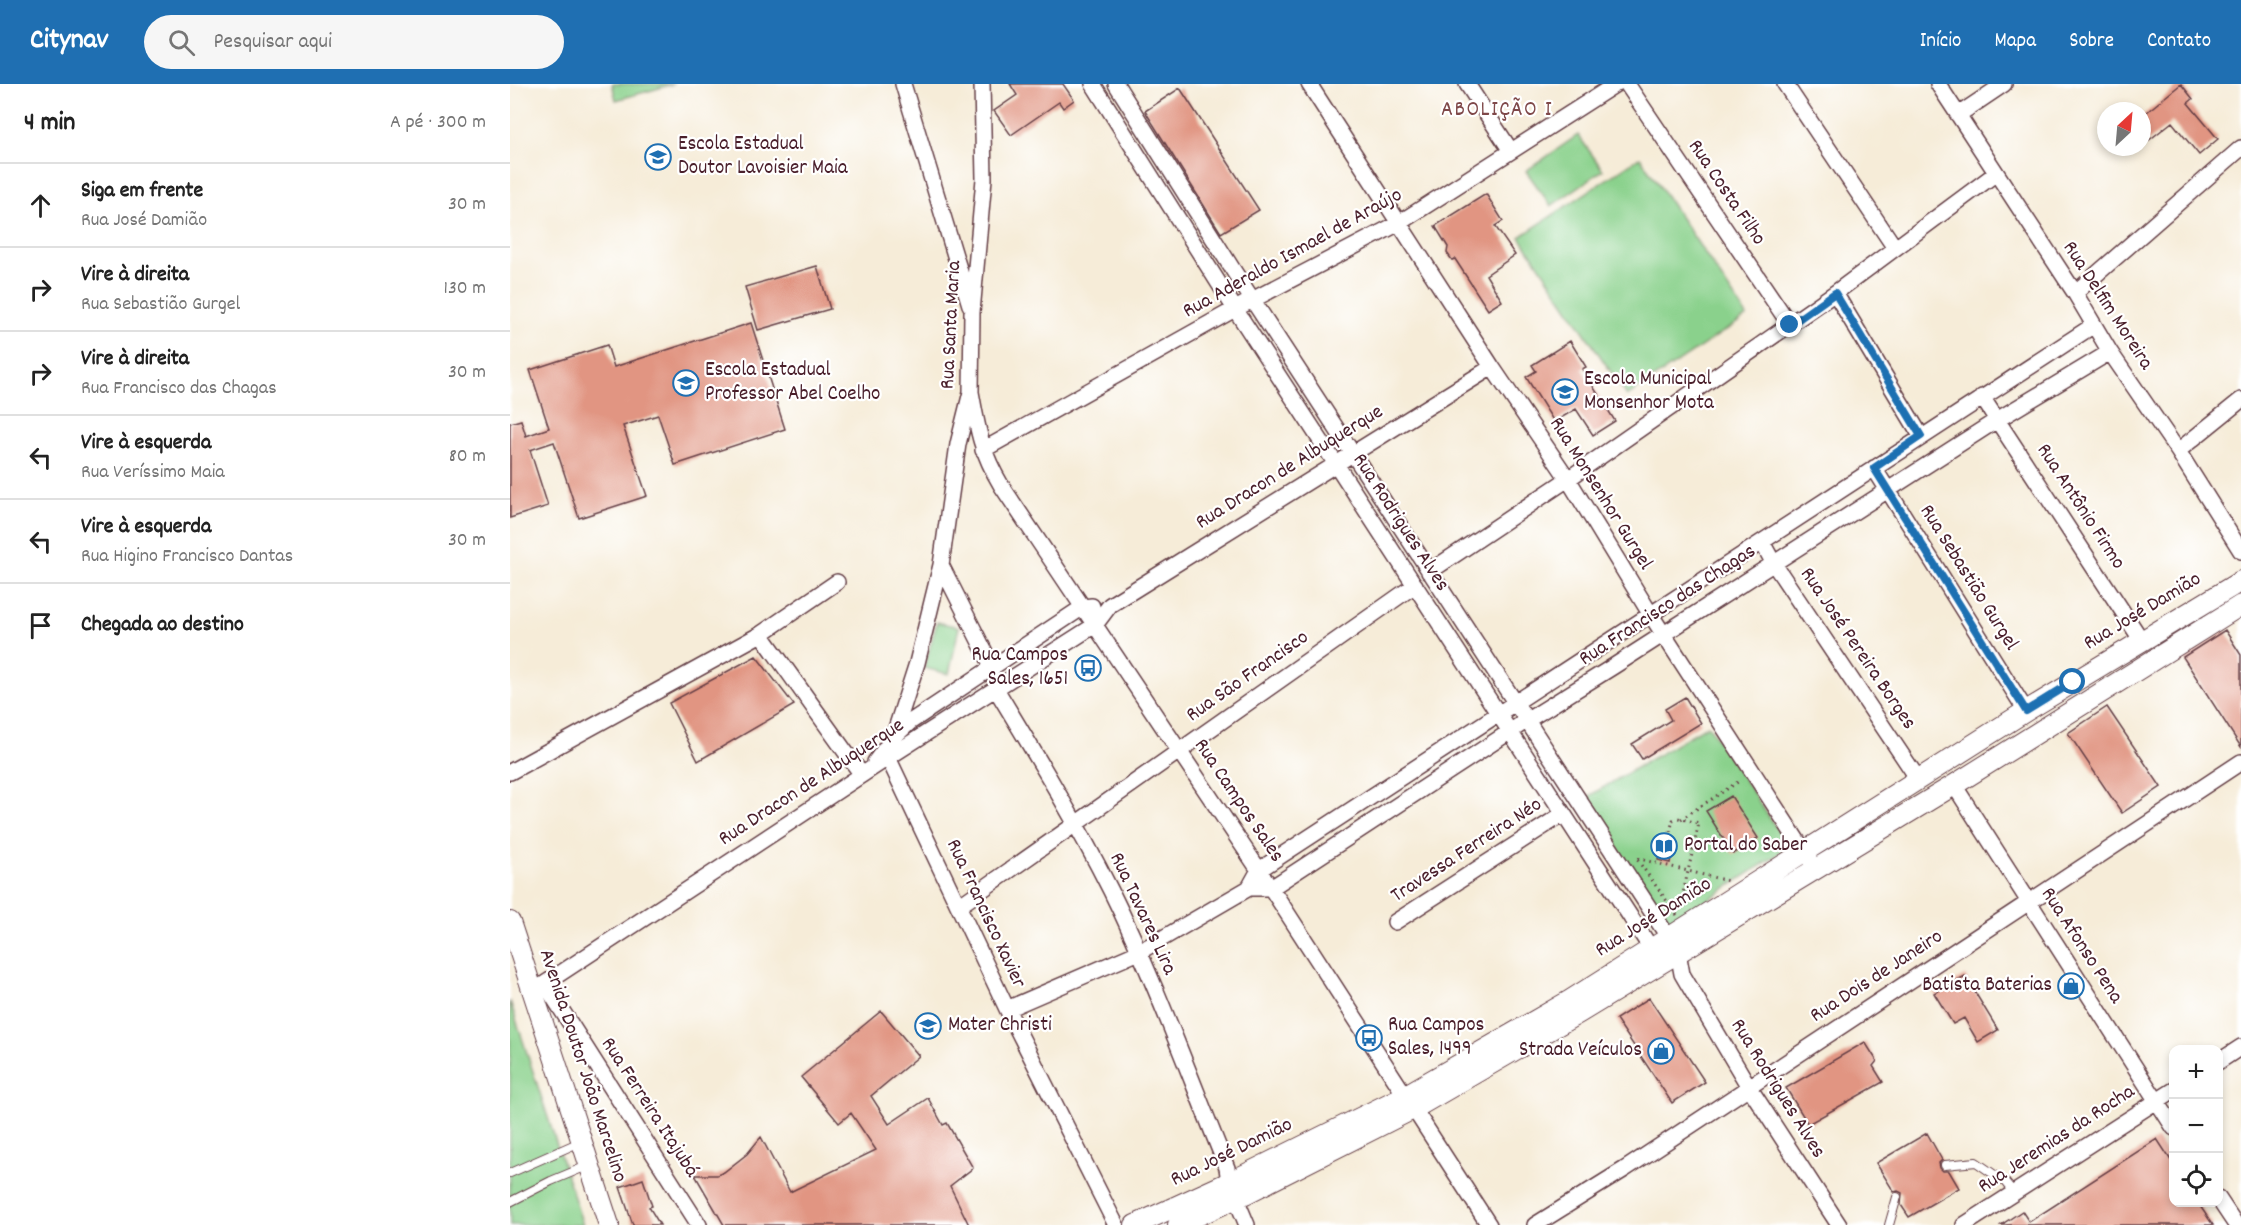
<!DOCTYPE html>
<html lang="pt">
<meta charset="utf-8">
<style>
:root{--surface:#fff;--page:#f6f6f6;--text:#222;--muted:#767676;--line:#e0e0e0;--accent:#1f6fb2}
body{margin:0;font-family:Dekko,sans-serif;background:var(--page);color:var(--text)}
.controls{position:absolute;right:18px;bottom:18px;display:grid;overflow:hidden;border-radius:12px;box-shadow:0 3px 9px #0003}
.controls button{width:54px;height:54px;display:grid;place-items:center;padding:0;border:0;border-bottom:2px solid var(--line);background:var(--surface);color:var(--text);font:30px sans-serif}
.compass{position:absolute;left:1587px;top:18px;width:54px;height:54px;border-radius:50%;background:var(--surface);box-shadow:0 3px 9px #0003;rotate:26deg}
.stop{position:absolute;width:18px;height:18px;margin:-14px;border:4px solid #1f6fb2;border-radius:50%;background:#fff}
.stop.end{background:#1f6fb2;border-color:#fff;box-shadow:0 2px 6px #0008}
.list{margin:0;padding:0;list-style:none}
h2{display:flex;justify-content:space-between;align-items:center;height:78px;margin:0;padding:0 24px;font-size:26px}
h2 small{font-size:20px;font-weight:400;color:var(--muted)}
.list li{display:grid;grid-template-columns:39px 1fr auto;gap:18px;align-items:center;box-sizing:border-box;height:84px;padding:0 24px;border-top:2px solid var(--line)}
.list b{display:block;font-size:22px;white-space:nowrap}
.list p{margin:0;font-size:20px;white-space:nowrap;color:var(--muted)}
.list em{font-size:20px;font-style:normal;color:var(--muted)}
.icon{flex:none;width:33px;height:33px;fill:none;stroke:currentColor;stroke-width:2;stroke-linecap:round;stroke-linejoin:round}
.map{position:relative;flex:none;width:1731px;height:1141px;overflow:hidden}
header{display:flex;align-items:center;gap:36px;box-sizing:border-box;height:84px;padding:0 30px;background:var(--accent);color:#fff}
header strong{font-size:28px}
nav{display:flex;gap:33px;margin-inline-start:auto;font-size:21px}
.search{width:420px;height:54px;background:var(--page);display:flex;align-items:center;gap:15px;box-sizing:border-box;padding:0 21px;border-radius:33px;color:var(--muted);font-size:22px}
main{display:flex}
aside{flex:1;background:var(--surface)}
.map>svg:first-child{display:block}
</style>
<header>
<strong>Citynav</strong>
<div class="search"><svg class="icon" aria-label="search" viewBox="0 0 24 24"><circle cx="10" cy="10" r="6"/><path d="M15 15l6 6"/></svg>Pesquisar aqui</div>
<nav><a>Início</a><a>Mapa</a><a>Sobre</a><a>Contato</a></nav>
</header>
<main>
<aside>
<h2>4 min<small>A pé · 300 m</small></h2>
<ul class="list">
<li><svg class="icon" aria-label="ahead" viewBox="0 0 24 24"><path d="M12 20V5M6 11l6-6 6 6"/></svg><div><b>Siga em frente</b><p>Rua José Damião</p></div><em>30 m</em></li>
<li><svg class="icon" aria-label="right" viewBox="0 0 24 24"><path d="M7 20v-9h11M14 6l5 5-5 5"/></svg><div><b>Vire à direita</b><p>Rua Sebastião Gurgel</p></div><em>130 m</em></li>
<li><svg class="icon" aria-label="right" viewBox="0 0 24 24"><path d="M7 20v-9h11M14 6l5 5-5 5"/></svg><div><b>Vire à direita</b><p>Rua Francisco das Chagas</p></div><em>30 m</em></li>
<li><svg class="icon" aria-label="left" viewBox="0 0 24 24"><path d="M17 20v-9H6M10 6l-5 5 5 5"/></svg><div><b>Vire à esquerda</b><p>Rua Veríssimo Maia</p></div><em>80 m</em></li>
<li><svg class="icon" aria-label="left" viewBox="0 0 24 24"><path d="M17 20v-9H6M10 6l-5 5 5 5"/></svg><div><b>Vire à esquerda</b><p>Rua Higino Francisco Dantas</p></div><em>30 m</em></li>
<li><svg class="icon" aria-label="arrive" viewBox="0 0 24 24"><path d="M6 21V4h12l-3 4 3 4H6"/></svg><div><b>Chegada ao destino</b></div></li>
</ul>
</aside>
<div class="map">
<svg width="1731" height="1141" viewBox="0 0 1731 1141">
<rect width="100%" height="100%" fill="#fff"/>
<filter id="ink" filterUnits="userSpaceOnUse"><feTurbulence type="fractalNoise" baseFrequency=".0167" numOctaves="2"/><feDisplacementMap in="SourceGraphic" scale="12" xChannelSelector="R" yChannelSelector="G"/><feConvolveMatrix kernelMatrix="1 2 1 2 8 2 1 2 1" color-interpolation-filters="sRGB"/></filter>
<filter id="wash" filterUnits="userSpaceOnUse"><feTurbulence type="fractalNoise" baseFrequency=".008" numOctaves="4" result="noise"/><feDisplacementMap in="SourceGraphic" scale="24" xChannelSelector="R" yChannelSelector="G"/><feGaussianBlur stdDeviation="1.35" result="paint"/><feColorMatrix in="noise" values="0 0 0 0 0 0 0 0 0 0 0 0 0 0 0 0 0 1.4 0 .05"/><feComposite in="paint" operator="in"/></filter>
<g filter="url(#wash)">
<rect width="100%" height="100%" fill="#f6ecd8"/>
<path fill="#8ad18c" stroke="#6a785c" stroke-width="1.5" d="M102,0H164L106,16Z
M1068,51L1093,86L1041,122L1016,87Z
M1130,73L1237,232L1117,312L1010,153Z
M427,538L449,543L439,590L414,584Z
M1198,641L1273,754L1276,760L1275,766L1159,841L1074,715Z
M0,917L73,1141H0Z"/>
<g id="blocks">
<path fill="#e19582" d="M500,0H553L564,16L553,24L549,18L501,51L484,27L507,11Z
M1671,0L1683,15L1678,19L1708,55L1689,71L1662,38L1638,57L1632,49V32Z
M670,4L749,126L711,149L635,27Z
M976,110L993,137L985,142L1005,171L976,191L992,217L978,226L945,175L942,176L937,169L938,163L925,142Z
M307,182L320,225L248,246L235,203Z
M241,239L275,345L165,381L148,331L113,342L137,412L69,434L44,358L20,366L38,422L0,434V339L11,336L16,352L39,344L20,286L97,261L104,283Z
M1060,257L1076,283L1072,285L1105,337L1083,351L1066,325L1044,338L1016,293L1026,287L1022,281Z
M1715,546L1731,571V663L1673,573Z
M246,572L284,621L188,677L159,619Z
M1175,613L1191,639L1132,675L1122,660L1161,636L1155,625Z
M1597,623L1651,703L1612,729L1558,649Z
M1221,712L1248,754L1223,770L1196,727Z
M1151,757L1164,759L1160,779L1148,776Z
M1455,892L1488,946L1468,958L1454,934L1443,940L1424,909Z
M1139,914L1195,998L1162,1019L1106,935Z
M371,927L409,972L361,1012L379,1040L418,1014L433,1041L437,1039L463,1084L440,1102L459,1141H214L185,1091H207L214,1088L237,1070L251,1053L280,1108L366,1066L341,1029L329,1039L291,993Z
M1355,958L1367,977L1363,982L1373,998L1298,1040L1276,1004Z
M1417,1049L1432,1076L1429,1079L1430,1084L1433,1087H1439L1449,1104L1399,1133L1391,1121L1392,1109L1388,1107L1384,1108L1366,1079Z
M1647,1055L1664,1081V1119H1688L1703,1141H1491L1512,1127L1519,1138Z
M133,1095L142,1122L139,1123L150,1141H123L110,1103Z"/>
</g>
</g>
<g filter="url(#ink)">
<use href="#blocks" fill-opacity="0" stroke="#643e45" stroke-width="1.5"/>
<g fill="none" stroke-linecap="round" stroke-linejoin="round">
<g stroke="#643e45" stroke-width="10">
<path id="service" d="M1435,1081L1466,1078L1495,1098L1504,1109
M0,1089L70,1058
M0,1118L41,1097L77,1082
M1379,1141L1387,1113"/>
</g>
<g stroke="#643e45" stroke-width="18">
<path id="minor" d="M393,0L460,221
M583,0L725,225L1146,872
M606,0L725,189L1168,868L1172,890L1239,1003L1329,1141
M799,0L982,283L1058,395L1141,531L1305,784
M957,0L1001,67
M1117,0L1280,241
M1275,0L1385,164
M1428,0L1565,209L1600,268L1668,367L1731,467
M1448,31L1494,0
M1325,209L1411,352
M1565,209L1731,64
M461,308C468,347 471,367 491,401L761,804L979,1141
M1472,313L1632,557
M473,366L725,225L889,139L1106,0
M1668,367L1731,316
M1364,384L1516,627
M1252,458L1264,480L1408,695
M431,481L483,584
M919,488L1058,395L1325,209L1485,90
M251,550L352,691
M486,605C526,671 566,737 601,807C645,896 679,991 717,1084L719,1098L737,1141
M385,652L400,638L573,523L582,522
M374,665L497,925L606,1141
M365,678L383,654L407,579L431,481L448,360L461,308L462,228L474,95L472,0
M0,688L251,550L327,498
M1444,701L1664,1044
M739,804H761L1016,637L1104,582L1487,336L1600,268
M449,822L905,501
M885,838L1053,730
M35,900L189,1141
M22,908L379,673L585,541L600,521L982,283
M497,925L629,868L739,804L749,786L1584,241
M1708,978L1731,963
M1708,1114L1726,1141
M1025,1141L1115,1085L1731,678
M1454,1141L1664,1006"/>
</g>
<g stroke="#643e45" stroke-width="22">
<path id="tertiary" d="M0,838L99,1141
M625,1141L728,1094L896,1011L1059,917L1516,627L1731,497
M668,1141L735,1110L905,1024L1069,929L1444,701L1731,521"/>
</g>
<path stroke="#643e45" stroke-width="3" stroke-dasharray="1.5 4.5" stroke-linecap="butt" d="M1171,735L1231,696
M1160,748L1163,736L1168,734L1189,739L1169,827
M1167,831L1126,774L1218,797"/>
<use href="#service" stroke="#fff" stroke-width="8"/>
<use href="#minor" stroke="#fff" stroke-width="15"/>
<use href="#tertiary" stroke="#fff" stroke-width="20"/>
</g>
</g>
<g fill="none" stroke-linecap="round" stroke-linejoin="round" filter="url(#ink)">
<path stroke="#1f6fb2" stroke-width="8" d="M1280,241L1325,209L1411,352L1364,384L1516,627L1563,598"/>
</g>
<defs>
<g id="school-ring" transform="scale(1.35)"><circle r="9.5" fill="#fff" stroke="#1f6fb2" stroke-width="1.5"/><path d="M0-5L7-2L0 1L-7-2ZM-4 1L0 2.5L4 1V4Q0 6-4 4Z" fill="#1f6fb2"/></g>
<g id="bus-ring" transform="scale(1.35)"><circle r="9.5" fill="#fff" stroke="#1f6fb2" stroke-width="1.5"/><path d="M-5-6H5V4H4V6H2V4H-2V6H-4V4H-5ZM-3.5-4V0h7V-4ZM-3.5 1.2v1.5H-2V1.2ZM2 1.2v1.5H3.5V1.2Z" fill="#1f6fb2"/></g>
<g id="library-ring" transform="scale(1.35)"><circle r="9.5" fill="#fff" stroke="#1f6fb2" stroke-width="1.5"/><path d="M-6-4Q-3-5.5-.7-3.5V5Q-3 3-6 4ZM6-4Q3-5.5 .7-3.5V5Q3 3 6 4Z" fill="#1f6fb2"/></g>
<g id="shop-ring" transform="scale(1.35)"><circle r="9.5" fill="#fff" stroke="#1f6fb2" stroke-width="1.5"/><path d="M-5-2.5h2.3a2.7 3.5 0 0 1 5.4 0H5L5.5 6h-11ZM-1.5-2.5h3a1.5 2.3 0 0 0-3 0Z" fill="#1f6fb2"/></g>
<g id="university-ring" transform="scale(1.35)"><circle r="9.5" fill="#fff" stroke="#1f6fb2" stroke-width="1.5"/><path d="M0-5L7-2L0 1L-7-2ZM-4 1L0 2.5L4 1V4Q0 6-4 4Z" fill="#1f6fb2"/></g>
</defs>
<g fill-rule="evenodd">
<use href="#school-ring" x="148" y="73"/>
<use href="#school-ring" x="176" y="299"/>
<use href="#school-ring" x="1055" y="308"/>
<use href="#bus-ring" x="578" y="584"/>
<use href="#library-ring" x="1154" y="762"/>
<use href="#shop-ring" x="1561" y="902"/>
<use href="#university-ring" x="418" y="942"/>
<use href="#bus-ring" x="859" y="954"/>
<use href="#shop-ring" x="1151" y="967"/>
</g>
<g text-anchor="middle" dominant-baseline="central" stroke-width="4.5" stroke-linejoin="round" paint-order="stroke">
<g font-size="21" fill="#4a1f2b" stroke="#fff" text-anchor="start">
<text x="168" y="61">Escola Estadual<tspan x="168" dy="24">Doutor Lavoisier Maia</tspan></text>
<text x="195" y="287">Escola Estadual<tspan x="195" dy="24">Professor Abel Coelho</tspan></text>
<text x="1074" y="296">Escola Municipal<tspan x="1074" dy="24">Monsenhor Mota</tspan></text>
<text x="558" y="572" text-anchor="end">Rua Campos<tspan x="558" dy="24">Sales, 1651</tspan></text>
<text x="1174" y="762">Portal do Saber</text>
<text x="1542" y="902" text-anchor="end">Batista Baterias</text>
<text x="438" y="942">Mater Christi</text>
<text x="878" y="942">Rua Campos<tspan x="878" dy="24">Sales, 1499</tspan></text>
<text x="1132" y="967" text-anchor="end">Strada Veículos</text>
</g>
<g font-size="21" fill="#4a1f2b" stroke="#fff">
<text transform="translate(1216 109) rotate(56)">Rua Costa Filho</text>
<text transform="translate(783 170) rotate(-29)">Rua Aderaldo Ismael de Araújo</text>
<text transform="translate(1597 222) rotate(57)">Rua Delfim Moreira</text>
<text transform="translate(442 241) rotate(-87)">Rua Santa Maria</text>
<text transform="translate(780 384) rotate(-32)">Rua Dracon de Albuquerque</text>
<text transform="translate(1090 410) rotate(58)">Rua Monsenhor Gurgel</text>
<text transform="translate(1570 423) rotate(57)">Rua Antônio Firmo</text>
<text transform="translate(890 439) rotate(57)">Rua Rodrigues Alves</text>
<text transform="translate(1458 494) rotate(58)">Rua Sebastião Gurgel</text>
<text transform="translate(1158 522) rotate(-33)">Rua Francisco das Chagas</text>
<text transform="translate(1633 528) rotate(-31)">Rua José Damião</text>
<text transform="translate(1347 565) rotate(56)">Rua José Pereira Borges</text>
<text transform="translate(738 593) rotate(-35)">Rua São Francisco</text>
<text transform="translate(302 699) rotate(-33)">Rua Dracon de Albuquerque</text>
<text transform="translate(728 717) rotate(56)">Rua Campos Sales</text>
<text transform="translate(957 767) rotate(-33)">Travessa Ferreira Néo</text>
<text transform="translate(475 830) rotate(65)">Rua Francisco Xavier</text>
<text transform="translate(632 830) rotate(65)">Rua Tavares Lira</text>
<text transform="translate(1144 834) rotate(-32)">Rua José Damião</text>
<text transform="translate(1571 862) rotate(57)">Rua Afonso Pena</text>
<text transform="translate(1367 893) rotate(-33)">Rua Dois de Janeiro</text>
<text transform="translate(72 982) rotate(72)">Avenida Doutor João Marcelino</text>
<text transform="translate(1267 1005) rotate(58)">Rua Rodrigues Alves</text>
<text transform="translate(139 1024) rotate(57)">Rua Ferreira Itajubá</text>
<text transform="translate(1547 1056) rotate(-33)">Rua Jeremias da Rocha</text>
<text transform="translate(722 1069) rotate(-26)">Rua José Damião</text>
</g>
<g font-size="22" letter-spacing="1.5" fill="#7f4849" stroke="#fff">
<text x="987" y="26">ABOLIÇÃO I</text>
</g>
</g>
</svg>
<div class="controls">
<button>+</button>
<button>−</button>
<button><svg class="icon" aria-label="locate" viewBox="0 0 24 24"><circle cx="12" cy="12" r="6"/><path d="M12 2v4M12 18v4M2 12h4M18 12h4"/></svg></button>
</div>
<svg class="compass" viewBox="-18 -18 36 36"><path d="M0-13l5 13h-10z" fill="#e53935"/><path d="M0 13l5-13h-10z" fill="#767676"/></svg>
<div class="stop" style="left:1563px;top:598px"></div>
<div class="stop end" style="left:1280px;top:241px"></div>
</div>
</main>
